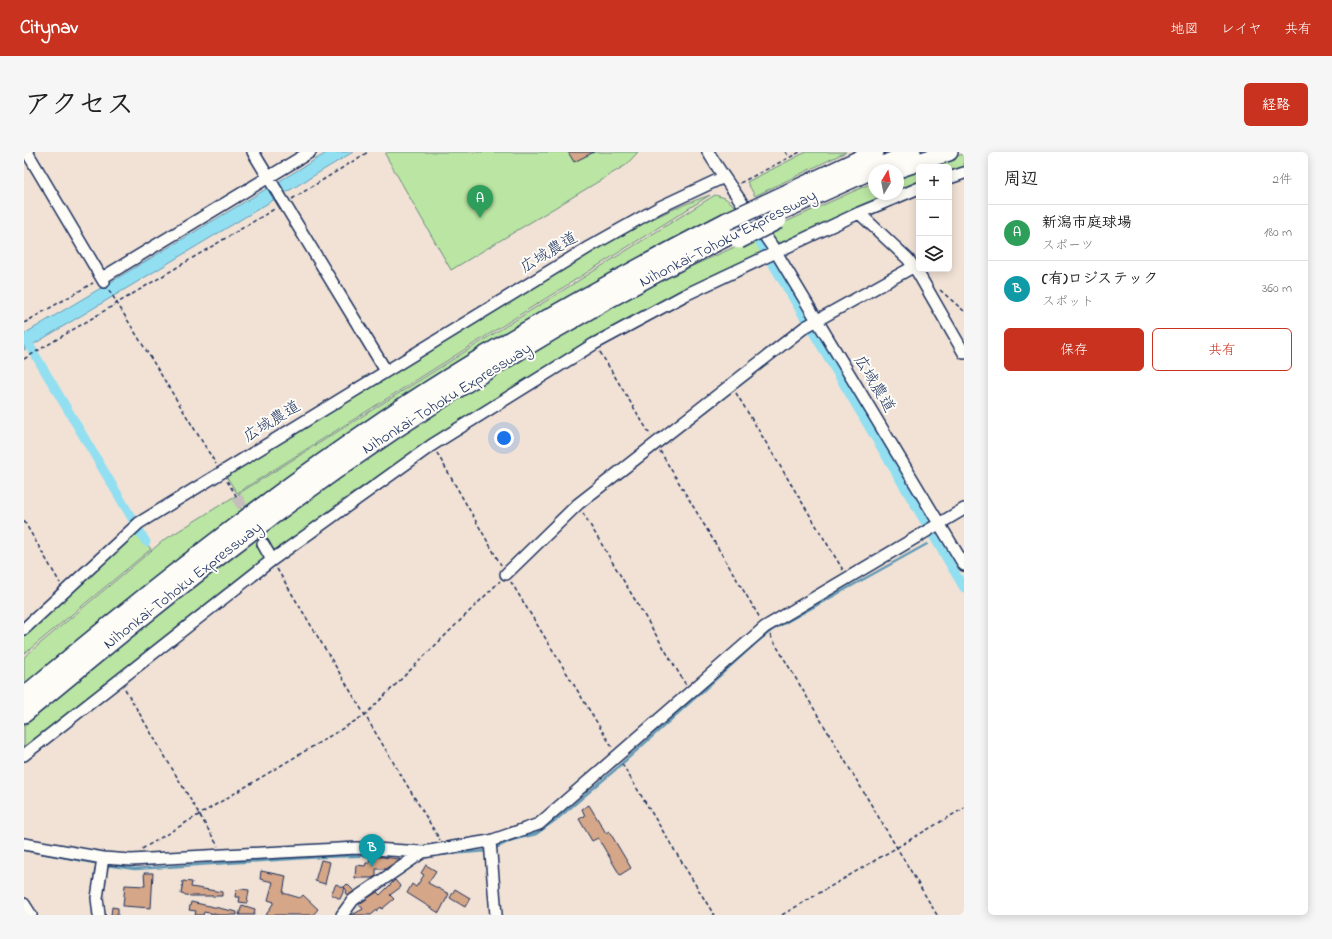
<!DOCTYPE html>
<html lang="ja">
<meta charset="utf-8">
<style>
:root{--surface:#fff;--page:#f6f6f6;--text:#222;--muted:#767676;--line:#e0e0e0;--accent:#c8321e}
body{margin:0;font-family:"Indie Flower","Klee One",sans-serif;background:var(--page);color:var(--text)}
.controls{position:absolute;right:12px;top:12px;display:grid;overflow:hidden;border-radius:6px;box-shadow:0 2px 10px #0003}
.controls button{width:36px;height:36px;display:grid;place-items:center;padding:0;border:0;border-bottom:1px solid var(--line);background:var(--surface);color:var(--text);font:20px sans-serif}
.compass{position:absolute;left:844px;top:12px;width:36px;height:36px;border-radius:50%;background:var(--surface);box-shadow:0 2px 10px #0003;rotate:10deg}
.you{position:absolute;left:480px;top:286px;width:14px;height:14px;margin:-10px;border:3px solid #fff;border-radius:50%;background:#1a73e8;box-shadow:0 0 0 6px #1a73e833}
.badge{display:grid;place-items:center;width:26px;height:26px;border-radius:50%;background:var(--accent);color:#fff;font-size:13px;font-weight:700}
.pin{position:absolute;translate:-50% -33px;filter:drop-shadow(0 1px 2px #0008)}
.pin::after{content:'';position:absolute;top:21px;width:14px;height:12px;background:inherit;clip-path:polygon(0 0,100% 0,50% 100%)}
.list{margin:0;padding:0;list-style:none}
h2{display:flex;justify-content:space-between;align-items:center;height:52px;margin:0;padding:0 16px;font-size:17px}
h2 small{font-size:13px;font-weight:400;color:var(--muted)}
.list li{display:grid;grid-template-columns:26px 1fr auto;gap:12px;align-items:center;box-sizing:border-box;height:56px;padding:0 16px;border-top:1px solid var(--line)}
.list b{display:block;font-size:15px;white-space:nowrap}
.list p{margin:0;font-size:13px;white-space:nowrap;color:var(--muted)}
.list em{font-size:13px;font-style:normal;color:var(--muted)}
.actions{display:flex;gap:8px;padding:12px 16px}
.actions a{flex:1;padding:9px 0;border:1px solid var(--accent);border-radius:6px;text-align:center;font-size:14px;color:var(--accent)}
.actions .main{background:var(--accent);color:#fff}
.icon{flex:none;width:22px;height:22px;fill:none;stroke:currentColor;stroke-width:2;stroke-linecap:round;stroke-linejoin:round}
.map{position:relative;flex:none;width:940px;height:763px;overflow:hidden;border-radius:6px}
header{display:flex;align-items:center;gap:24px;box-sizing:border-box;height:56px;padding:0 20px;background:var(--accent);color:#fff}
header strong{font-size:19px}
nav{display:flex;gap:22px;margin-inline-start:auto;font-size:14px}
.intro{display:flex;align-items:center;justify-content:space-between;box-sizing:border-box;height:96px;padding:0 24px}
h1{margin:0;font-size:28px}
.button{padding:10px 18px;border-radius:6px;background:var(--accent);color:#fff;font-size:14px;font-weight:700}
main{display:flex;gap:24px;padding:0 24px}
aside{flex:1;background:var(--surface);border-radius:6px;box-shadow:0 2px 10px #0003}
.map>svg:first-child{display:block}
</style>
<header>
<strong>Citynav</strong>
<nav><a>地図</a><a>レイヤ</a><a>共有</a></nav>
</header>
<div class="intro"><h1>アクセス</h1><a class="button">経路</a></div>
<main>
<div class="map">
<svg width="940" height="763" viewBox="0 0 940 763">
<rect width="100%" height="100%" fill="#f1e2d5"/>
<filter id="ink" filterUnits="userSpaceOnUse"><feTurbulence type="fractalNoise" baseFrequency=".025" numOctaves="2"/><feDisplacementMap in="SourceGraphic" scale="8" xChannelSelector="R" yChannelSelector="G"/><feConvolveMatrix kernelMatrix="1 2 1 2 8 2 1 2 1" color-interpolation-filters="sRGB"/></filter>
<g filter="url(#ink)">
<path fill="#bae5a2" stroke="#6a8a80" d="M364,0H614L602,13L427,118L361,2Z
M782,0H822L731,44L723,30Z
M940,2V15L925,21V15H902L900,13Z
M895,15V32L874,40V21Z
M850,30V42H868L840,52L760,91L751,90L744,78Z
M686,43L213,341L202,324C293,268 383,213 473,157C541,116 610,69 686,43Z
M691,43L701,46L712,55L573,129L222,356L214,342Z
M735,84L744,98L528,211L436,269L317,349L255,398L248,397L238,382L400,266L571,162L624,134Z
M211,344L218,358L0,533V505L140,388Z
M112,379L127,397L0,502V481Z
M235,384C241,393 244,402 237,411L113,507L0,600V574L68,515Z"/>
<path fill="#92dff1" stroke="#6299b6" d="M304,0H329L0,198V182Z"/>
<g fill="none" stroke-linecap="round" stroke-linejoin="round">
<path stroke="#6299b6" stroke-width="2.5" d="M471,696L488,688L512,682L533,667L592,617L733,490L748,478L903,392
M0,698L76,712
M412,703L464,699
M81,713L111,717L297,705L365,703
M69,752V763"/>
<path stroke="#92dff1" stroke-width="9" d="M734,87L940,436
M3,189L122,390"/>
</g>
<path fill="#d5a687" stroke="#1b2f5e" d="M544,0H570L550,10Z
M565,653L582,681L585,679L607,716L596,723L574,686L568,689L555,667L561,664L558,657Z
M346,704L358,705L376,707L361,717H352V724L348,726H331L332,713L341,714L342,711H345Z
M297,708L306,710L301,732L291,729Z
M402,713L412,719L404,731L425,742L415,761L383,741L388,732L392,735L400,723L397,721Z
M237,719L262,724L259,741L276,746L279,743L294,757L289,763H242L250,750L244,748L249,730L236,727Z
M120,721H129L127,756L99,754L101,733L121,734Z
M371,728L377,735L366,743L370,747L358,757L357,755L347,763H328L339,757L335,752L353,740L356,743Z
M159,729L168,730L167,735L198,740V744H167L157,742Z
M312,732L321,736L320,735L323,732L330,739L324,744L321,741L323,739L321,736L316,747L307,742Z
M217,737L225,738L223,751L215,750L216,745H211L212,738Z
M431,737L446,746L441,755L426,746Z
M167,750L213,760V763H195L180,760L179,763H171L172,759L165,758Z
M218,753L231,757L230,763H215Z
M88,755L94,756V763H87Z"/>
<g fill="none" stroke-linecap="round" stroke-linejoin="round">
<path stroke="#c6bebd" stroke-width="11" stroke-dasharray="11 5.5" stroke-linecap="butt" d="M213,345L239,392"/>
<g stroke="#1b2f5e" stroke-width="14">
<path id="minor" d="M3,0L80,130
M229,0L362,219
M684,0L700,25L752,100L940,413
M925,26L940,21
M835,61L884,107L894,121L940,201
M78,126L286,0
M239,392L248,408
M482,422L554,352L781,175L889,115
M0,477L115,371L565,95L636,55L700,25
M0,603L248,408L408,293L570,192L661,143L835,61L895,36
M466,689L472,763
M0,692L79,706L107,708L333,696L399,700L466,689L515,672L741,475L940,357
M0,752L7,763
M75,763L73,746L79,706
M318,763L329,748L399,700"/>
</g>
<g stroke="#1b2f5e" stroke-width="20">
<path id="highway" d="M874,17L925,0
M742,51L851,0
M751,62L888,0
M0,544C116,446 234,353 359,268C469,194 585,130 703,69
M0,562C81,495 162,428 247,365C392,257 549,161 711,81"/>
</g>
<path stroke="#1b2f5e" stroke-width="1.5" stroke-dasharray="4 3" stroke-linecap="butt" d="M761,0L766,5
M716,31L776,0
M268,47L344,0
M85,138L192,312
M916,138L940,159
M0,171L69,131
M576,200L627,284
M0,207L252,56
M712,241L819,418
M636,299L736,466
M413,301L477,413
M203,329L213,345
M559,361L662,533
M0,369L36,431
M253,417L416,688
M487,430L588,595
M746,483L913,763
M101,537L194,694
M598,612L690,763
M118,697L341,563L476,429
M758,763L940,656"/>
<use href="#minor" stroke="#fdfcf7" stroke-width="11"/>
<use href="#highway" stroke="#fdfcf7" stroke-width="17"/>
<g stroke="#1b2f5e" stroke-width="20" stroke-linecap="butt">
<path id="highway-bridge" d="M703,69L742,51
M715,88L754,68"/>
</g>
<use href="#highway-bridge" stroke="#fdfcf7" stroke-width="17"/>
</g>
</g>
<g text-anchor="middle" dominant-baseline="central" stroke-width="4" stroke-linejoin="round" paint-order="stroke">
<g font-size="16" fill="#1b2f5e" stroke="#fdfcf7">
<text transform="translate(704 87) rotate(-27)">Nihonkai-Tohoku Expressway</text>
<text transform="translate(525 101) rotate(-31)">広域農道</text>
<text transform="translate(850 232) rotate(59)">広域農道</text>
<text transform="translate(423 247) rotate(-32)">Nihonkai-Tohoku Expressway</text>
<text transform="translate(248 270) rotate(-32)">広域農道</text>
<text transform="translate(159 434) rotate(-38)">Nihonkai-Tohoku Expressway</text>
</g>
</g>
</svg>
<div class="controls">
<button>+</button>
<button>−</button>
<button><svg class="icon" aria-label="layers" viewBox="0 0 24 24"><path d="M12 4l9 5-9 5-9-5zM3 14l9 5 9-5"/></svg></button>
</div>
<svg class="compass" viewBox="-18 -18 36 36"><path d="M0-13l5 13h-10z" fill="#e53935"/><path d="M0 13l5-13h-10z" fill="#767676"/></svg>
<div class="you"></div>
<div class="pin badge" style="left:456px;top:66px;background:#2e9e5b">A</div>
<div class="pin badge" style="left:348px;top:715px;background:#0f9aa8">B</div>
</div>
<aside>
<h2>周辺<small>2件</small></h2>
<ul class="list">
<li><span class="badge" style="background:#2e9e5b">A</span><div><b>新潟市庭球場</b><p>スポーツ</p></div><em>180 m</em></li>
<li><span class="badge" style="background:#0f9aa8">B</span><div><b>(有)ロジステック</b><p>スポット</p></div><em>360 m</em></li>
</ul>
<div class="actions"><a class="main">保存</a><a>共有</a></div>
</aside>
</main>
